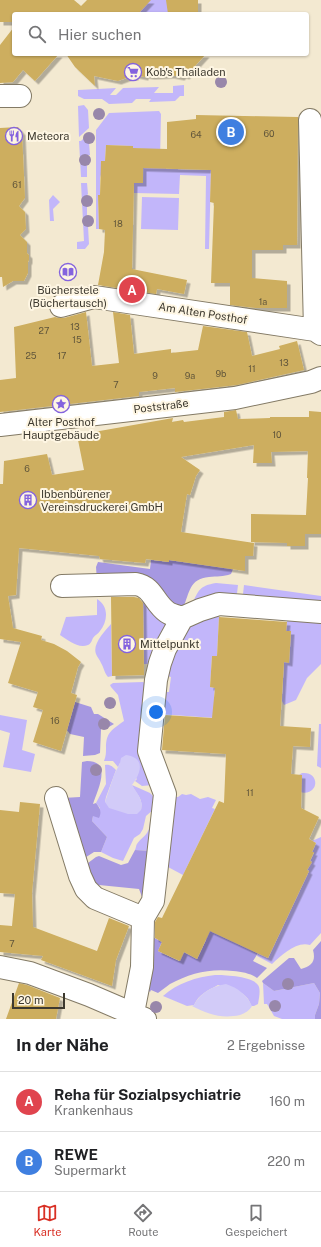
<!DOCTYPE html>
<html lang="de">
<meta charset="utf-8">
<style>
:root{--surface:#fff;--page:#f6f6f6;--text:#202124;--muted:#757577;--line:#e0e0e0;--accent:#d93025}
body{margin:0;font-family:"Public Sans",sans-serif;background:var(--page);color:var(--text)}
.scale{position:absolute;left:12px;bottom:10px;width:53px;box-sizing:border-box;padding-left:4px;border:2px solid #3d392f;border-top:0;font-size:11px;line-height:14px;white-space:nowrap;color:#3d392f;-webkit-text-stroke:3px #fef6e3;paint-order:stroke}
.you{position:absolute;left:156px;top:712px;width:14px;height:14px;margin:-10px;border:3px solid #fff;border-radius:50%;background:#1a73e8;box-shadow:0 0 0 6px #1a73e833}
.badge{display:grid;place-items:center;width:26px;height:26px;border-radius:50%;background:var(--accent);color:#fff;font-size:13px;font-weight:700}
.pin{position:absolute;translate:-50% -50%;border:2px solid #fff;box-shadow:0 1px 4px #0006}
.list{margin:0;padding:0;list-style:none}
h2{display:flex;justify-content:space-between;align-items:center;height:52px;margin:0;padding:0 16px;font-size:17px}
h2 small{font-size:13px;font-weight:400;color:var(--muted)}
.list li{display:grid;grid-template-columns:26px 1fr auto;gap:12px;align-items:center;box-sizing:border-box;height:60px;padding:0 16px;border-top:1px solid var(--line)}
.list b{display:block;font-size:15px;white-space:nowrap}
.list p{margin:0;font-size:13px;white-space:nowrap;color:var(--muted)}
.list em{font-size:13px;font-style:normal;color:var(--muted)}
.icon{flex:none;width:22px;height:22px;fill:none;stroke:currentColor;stroke-width:2;stroke-linecap:round;stroke-linejoin:round}
.map{position:relative;flex:none;width:321px;height:1019px;overflow:hidden}
.search{position:absolute;background:var(--surface);box-shadow:0 1px 3px #0004;left:12px;right:12px;top:12px;height:44px;display:flex;align-items:center;gap:10px;box-sizing:border-box;padding:0 14px;border-radius:4px;color:var(--muted);font-size:15px}
.sheet{height:172px;background:var(--surface)}
nav{display:flex;justify-content:space-around;align-items:center;box-sizing:border-box;height:56px;border-top:1px solid var(--line);background:var(--surface);font-size:11px;color:var(--muted)}
nav a{display:grid;justify-items:center;gap:2px}
nav .on{color:var(--accent)}
.map>svg:first-child{display:block}
</style>
<div class="map">
<svg width="321" height="1019" viewBox="0 0 321 1019">
<defs>
<filter id="shadow"><feDropShadow dx="3.5" dy="3.5" stdDeviation="0" flood-color="#0004"/></filter>
</defs>
<rect width="100%" height="100%" fill="#f3e9d1"/>
<path fill="#c2b6fa" d="M150,0H168V14H138Z
M184,85V96H180L175,101L149,102L151,99H136L132,103L109,104L102,99H84L78,96V90L116,88L110,95H116L123,88L159,87L154,93H173V86Z
M84,105L88,110L89,128L79,137L78,106Z
M159,111L161,114L160,160L166,161V169L211,170L209,249H205L206,176L180,175L179,194L134,193V183H143L144,149L133,148L132,146L106,145L105,161L100,178V195H98L99,229H96V130L109,113Z
M85,137V141L89,143L90,155H84L81,158L87,166V177H81L79,141H81Z
M81,183H87L88,194L83,200L87,206V217L84,221L88,226L89,244L85,249H77V242L84,241Z
M53,195L60,202L53,209L54,221H50L49,200Z
M142,197L179,198L178,230L141,229Z
M216,583L238,585L236,602L192,604C199,590 199,586 216,583Z
M244,585L321,596V608L244,602L243,594Z
M143,594L168,620L154,664H144Z
M97,599C109,606 108,621 100,631C98,634 95,635 93,638C92,640 91,644 88,645C78,649 68,640 60,635L66,617L97,615Z
M215,611L219,617L217,656H212L210,687L215,688L214,697L232,698L215,718L158,714L161,692H169L171,677L163,675L189,620Z
M294,615L321,617V664L307,678L296,700L284,705L282,701L284,662H289L291,632L286,631L287,621Z
M111,624L112,676L108,677C104,672 104,668 101,663C100,660 97,657 96,654C92,644 105,631 111,624Z
M143,682L145,683L153,785L142,786L135,781L137,779L120,763L118,767L113,761H104C106,756 106,753 106,748C106,732 112,730 124,721L118,695L111,687L110,685L113,683Z
M0,715L27,720L22,750L35,754L31,772L3,767L10,733L0,730Z
M319,724H321V768L317,766Z
M105,765C110,764 113,767 116,770L106,797L105,802L141,810C143,797 137,796 132,785L150,793L154,797V809L146,816L143,829L140,834L134,838L123,861L113,858L101,852L107,837L92,821L93,816L100,808L96,803L106,784Z
M302,773C321,771 319,797 300,792L302,775H299Z
M182,794L186,795L191,794L200,799L208,797L216,800L212,808L215,809L183,875L168,867L172,797H178Z
M153,816L152,851L135,850C136,848 136,845 137,844C140,839 146,836 148,831C151,826 148,821 153,816Z
M321,837V933L310,945C296,941 282,955 272,964L257,956L258,953L268,958L309,871L307,870L311,862L310,861L314,853L312,852L316,843L312,841Z
M215,975C225,975 252,976 258,985C261,989 259,998 258,1004L254,1006H251C248,991 231,989 218,985C207,991 199,994 194,1005L187,1006L163,996C177,983 197,977 215,975Z
M263,983L274,991L314,983L320,993L319,1004L315,1015V1019H282L274,1016L267,1004H264Z"/>
<path fill="#a698e1" d="M151,560L169,562V560L233,569L231,574C223,577 217,576 209,577C189,579 190,592 183,608L97,581L96,567L98,562L150,569Z
M75,702L91,707L94,714H98L114,724L107,728L106,727L101,729L100,753L95,755L83,756L84,737L70,734L67,730Z
M87,761C113,761 97,791 93,804L96,803C100,808 102,812 99,818L93,816L92,821L107,837L101,852H94L80,861L63,798L80,797L82,762Z
M135,850L152,851L144,902L139,889L99,885L105,898L84,866L96,857L99,856L121,865L128,863Z
M225,874L213,932L258,953L253,961L267,968L257,978C250,973 242,972 233,971C211,968 190,973 170,984C166,987 162,990 158,993L151,990L150,992L146,988L149,935L162,942L158,951L179,961L184,952L197,959L206,940L193,933Z
M321,941V1019H315V1015L319,1004L320,993L314,983L274,991L263,983L262,981L289,958H294L301,969C312,966 316,961 313,950Z"/>
<path fill="#d2cbf8" d="M126,755C146,758 141,773 132,785L139,796L142,804L141,810L137,814H128L109,808L105,802L114,775L120,763L121,758Z
M226,984C238,988 247,995 252,1006C249,1011 245,1013 240,1015C221,1019 208,1014 192,1006L194,1005C200,993 213,986 226,984Z"/>
<path fill="#cdae5e" filter="url(#shadow)" d="M0,0H74L81,6L87,0H151L138,14H14V22H0Z
M166,0H198V14H168Z
M14,27V54H59L35,81L23,70L13,82L0,83V45Z
M66,54H206L186,76L183,75L181,77L171,75L151,76L145,75V77L135,75V77H129L118,81L94,76L95,86L75,67Z
M196,115L298,117L297,245H283V250H252V278L287,281V308H256L230,305V283H211L214,203L210,202L211,170L143,168V183H134L132,269L187,280L184,294L157,289L156,294L98,285L104,252L105,230L99,229L98,195H100L101,161H105L106,145L133,146V148L167,149V122L196,119Z
M18,127L22,132L25,198L19,206L25,212L26,229L20,235L27,242V253L29,255V260L28,262V273L24,281H13L3,287L2,277H0V128Z
M86,312L92,366L119,363L113,312L130,315L134,354L171,349V353L198,350L203,326L247,332L252,356L280,349L279,346L297,341L304,370L237,385L175,392V388L139,392V396L0,412V380L16,378L14,327L55,317L58,318H64Z
M236,410L238,419L270,418V417H309V411L321,412V534H305V546H287V543L251,542V514L306,515L308,478H307L308,451L271,452L272,463H253L254,445L181,457L200,470L196,476L190,495L187,494L181,532L254,543L253,556H245V571L169,560V562L146,559L145,563L100,559L99,556L19,548L16,595L8,596L13,628L42,636L41,640L54,644L67,651L81,662L78,667L71,693L77,695L61,751L33,742L43,710L33,707L38,692L8,683L21,642L0,639V484H3L4,461L47,454L52,475L84,470L77,435L173,418L172,422L183,420L184,422L224,417V412Z
M111,597H134L139,598L143,603L144,675L112,676Z
M219,617L287,622L286,631H291L289,663L284,662L280,726L311,728L310,747L293,746L291,774L302,775L301,808L319,817L309,839L316,843L312,852H314L310,861L312,862L307,870L309,871L268,958L210,931L197,959L184,952L180,961L158,951L162,942L155,938V922L158,917L162,918L219,801L224,803L226,754L162,750L165,715L212,718L215,688L210,687L212,656H217Z
M20,802L40,804L32,893L33,927L97,951L109,918L129,926L116,960L112,986L41,960L43,956L0,952V925L12,926L15,894L0,893V810L19,812Z
M19,983L27,985L60,998L56,1019H6Z"/>
<g fill="none" stroke-linecap="round" stroke-linejoin="round">
<g stroke="#837a65" stroke-width="24">
<path id="minor" d="M0,96H20
M310,120L315,330
M61,306L94,297L315,330L321,334
M0,425L235,398L311,382L321,378
M62,586L136,584C153,587 154,603 167,612C171,615 177,616 182,618L200,610L219,604L321,612
M56,798L80,876L86,889L95,898L143,918
M0,967L30,973L89,995L145,1019
M133,1013L142,967L143,918L153,901L165,794L149,751L156,680L160,663L165,649L182,618"/>
</g>
<use href="#minor" stroke="#fff" stroke-width="22"/>
</g>
<g fill="#9887aa">
<circle cx="221" cy="82" r="6"/>
<circle cx="99" cy="114" r="6"/>
<circle cx="89" cy="138" r="6"/>
<circle cx="85" cy="160" r="6"/>
<circle cx="87" cy="201" r="6"/>
<circle cx="88" cy="221" r="6"/>
<circle cx="110" cy="703" r="6"/>
<circle cx="104" cy="724" r="6"/>
<circle cx="96" cy="770" r="6"/>
<circle cx="288" cy="984" r="6"/>
<circle cx="275" cy="1006" r="6"/>
<circle cx="156" cy="1007" r="6"/>
</g>
<defs>
<g id="supermarket-ring" transform="scale(0.9)"><circle r="9.5" fill="#fef6e3" stroke="#8463de" stroke-width="1.5"/><path d="M-6-5.5h2.5l.6 2H6L4.5 2H-2.5L-4.4-4H-6ZM-1.5 3.2a1.3 1.3 0 1 0 .1 0ZM3 3.2a1.3 1.3 0 1 0 .1 0Z" fill="#8463de"/></g>
<g id="restaurant-ring" transform="scale(0.9)"><circle r="9.5" fill="#fef6e3" stroke="#8463de" stroke-width="1.5"/><path d="M-5-6h1v4h1v-4h1v4h1v-4h1v5L-1.5 .5V6h-2V.5L-5-1ZM5-6V6H3V1.5H1.5Q1.5-4 5-6Z" fill="#8463de"/></g>
<g id="library-ring" transform="scale(0.9)"><circle r="9.5" fill="#fef6e3" stroke="#8463de" stroke-width="1.5"/><path d="M-6-4Q-3-5.5-.7-3.5V5Q-3 3-6 4ZM6-4Q3-5.5 .7-3.5V5Q3 3 6 4Z" fill="#8463de"/></g>
<g id="sight-ring" transform="scale(0.9)"><circle r="9.5" fill="#fef6e3" stroke="#8463de" stroke-width="1.5"/><path d="M0-6L1.8-2.2L6-1.7L2.9 1.2L3.7 5.4L0 3.3L-3.7 5.4L-2.9 1.2L-6-1.7L-1.8-2.2Z" fill="#8463de"/></g>
<g id="building-ring" transform="scale(0.9)"><circle r="9.5" fill="#fef6e3" stroke="#8463de" stroke-width="1.5"/><path d="M-4-6H4V6H1V3H-1V6H-4ZM-2.5-4.3h1.7v1.8h-1.7ZM.8-4.3h1.7v1.8H.8ZM-2.5-1h1.7V.8h-1.7ZM.8-1h1.7V.8H.8Z" fill="#8463de"/></g>
</defs>
<g fill-rule="evenodd">
<use href="#supermarket-ring" x="133" y="72"/>
<use href="#restaurant-ring" x="14" y="136"/>
<use href="#library-ring" x="68" y="272"/>
<use href="#sight-ring" x="61" y="404"/>
<use href="#building-ring" x="28" y="500"/>
<use href="#building-ring" x="127" y="644"/>
</g>
<g text-anchor="middle" dominant-baseline="central" stroke-width="4" stroke-linejoin="round" paint-order="stroke">
<g font-size="9" fill="#61563b">
<text x="269" y="133">60</text>
<text x="196" y="134">64</text>
<text x="17" y="184">61</text>
<text x="118" y="223">18</text>
<text x="263" y="301">1a</text>
<text x="75" y="326">13</text>
<text x="44" y="330">27</text>
<text x="77" y="339">15</text>
<text x="31" y="355">25</text>
<text x="62" y="355">17</text>
<text x="284" y="362">13</text>
<text x="252" y="368">11</text>
<text x="221" y="373">9b</text>
<text x="155" y="375">9</text>
<text x="190" y="375">9a</text>
<text x="116" y="384">7</text>
<text x="277" y="434">10</text>
<text x="27" y="468">6</text>
<text x="55" y="720">16</text>
<text x="250" y="792">11</text>
<text x="12" y="943">7</text>
</g>
<g font-size="11" fill="#3d392f" stroke="#fef6e3" text-anchor="start">
<text x="146" y="72">Kob's Thailaden</text>
<text x="27" y="136">Meteora</text>
<text x="68" y="290" text-anchor="middle">Bücherstele<tspan x="68" dy="13">(Büchertausch)</tspan></text>
<text x="61" y="422" text-anchor="middle">Alter Posthof<tspan x="61" dy="13">Hauptgebäude</tspan></text>
<text x="41" y="494">Ibbenbürener<tspan x="41" dy="13">Vereinsdruckerei GmbH</tspan></text>
<text x="140" y="644">Mittelpunkt</text>
</g>
<g font-size="11" fill="#3d392f" stroke="#fef6e3">
<text transform="translate(203 313) rotate(9)">Am Alten Posthof</text>
<text transform="translate(161 406) rotate(-7)">Poststraße</text>
</g>
</g>
</svg>
<div class="scale">20 m</div>
<div class="you"></div>
<div class="pin badge" style="left:132px;top:290px;background:#e0444e">A</div>
<div class="pin badge" style="left:231px;top:132px;background:#3f7fe0">B</div>
<div class="search"><svg class="icon" aria-label="search" viewBox="0 0 24 24"><circle cx="10" cy="10" r="6"/><path d="M15 15l6 6"/></svg>Hier suchen</div>
</div>
<section class="sheet">
<h2>In der Nähe<small>2 Ergebnisse</small></h2>
<ul class="list">
<li><span class="badge" style="background:#e0444e">A</span><div><b>Reha für Sozialpsychiatrie</b><p>Krankenhaus</p></div><em>160 m</em></li>
<li><span class="badge" style="background:#3f7fe0">B</span><div><b>REWE</b><p>Supermarkt</p></div><em>220 m</em></li>
</ul>
</section>
<nav>
<a class="on"><svg class="icon" aria-label="map" viewBox="0 0 24 24"><path d="M3 6l6-2 6 2 6-2v14l-6 2-6-2-6 2zM9 4v14M15 6v14"/></svg>Karte</a>
<a><svg class="icon" aria-label="directions" viewBox="0 0 24 24"><path d="M12 3l9 9-9 9-9-9zM9 14v-3h6M13 9l2 2-2 2"/></svg>Route</a>
<a><svg class="icon" aria-label="saved" viewBox="0 0 24 24"><path d="M7 4h10v16l-5-4-5 4z"/></svg>Gespeichert</a>
</nav>
